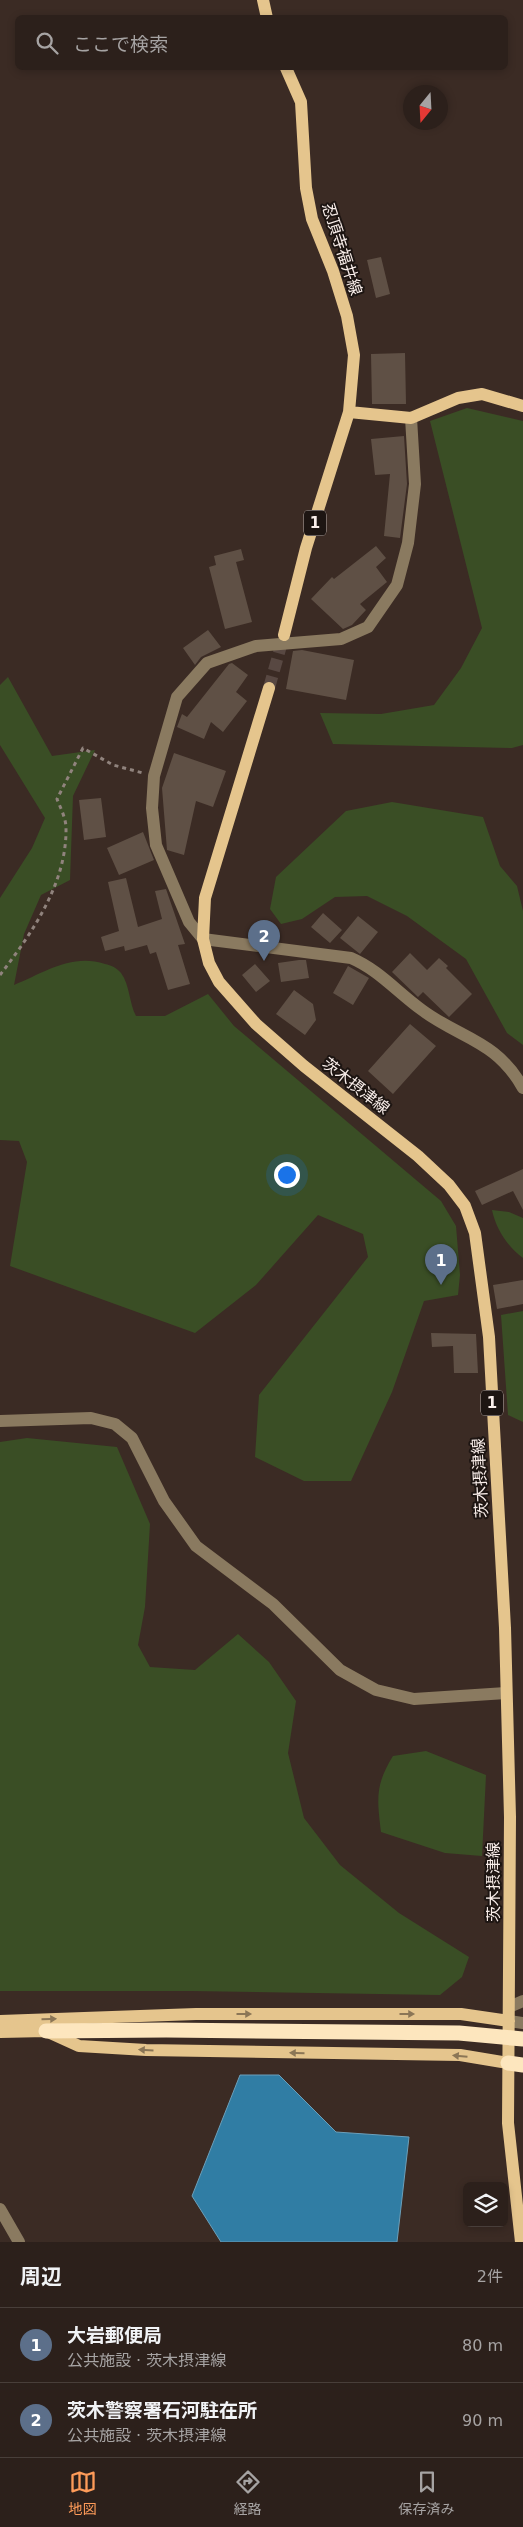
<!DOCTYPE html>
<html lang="ja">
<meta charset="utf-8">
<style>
:root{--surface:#2c201b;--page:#382d28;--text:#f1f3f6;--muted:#a6a3a3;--line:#483e3a;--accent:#fe9b59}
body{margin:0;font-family:"DejaVu Sans","Noto Sans JP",sans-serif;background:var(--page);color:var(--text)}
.controls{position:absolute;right:15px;bottom:15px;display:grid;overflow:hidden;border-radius:8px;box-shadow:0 2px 8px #0003}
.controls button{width:45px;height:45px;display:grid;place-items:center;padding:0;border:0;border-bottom:1px solid var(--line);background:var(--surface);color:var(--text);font:25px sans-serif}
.compass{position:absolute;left:403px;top:85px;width:45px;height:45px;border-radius:50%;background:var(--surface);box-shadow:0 2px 8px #0003;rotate:198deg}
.you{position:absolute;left:286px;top:1174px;width:18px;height:18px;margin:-12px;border:4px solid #fff;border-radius:50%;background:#1a73e8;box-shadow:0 0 0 8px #1a73e833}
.badge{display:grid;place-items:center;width:32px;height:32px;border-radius:50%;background:var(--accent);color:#fff;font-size:16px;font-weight:700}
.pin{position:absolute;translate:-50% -41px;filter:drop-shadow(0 1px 2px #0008)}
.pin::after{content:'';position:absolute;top:26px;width:18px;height:15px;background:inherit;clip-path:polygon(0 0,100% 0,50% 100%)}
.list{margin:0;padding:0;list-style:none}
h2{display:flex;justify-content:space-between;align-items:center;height:65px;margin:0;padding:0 20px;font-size:21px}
h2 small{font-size:16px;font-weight:400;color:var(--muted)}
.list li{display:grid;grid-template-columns:32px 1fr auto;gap:15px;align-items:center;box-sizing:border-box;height:75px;padding:0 20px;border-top:1px solid var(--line)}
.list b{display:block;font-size:19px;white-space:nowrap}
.list p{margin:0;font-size:16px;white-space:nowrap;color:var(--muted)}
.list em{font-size:16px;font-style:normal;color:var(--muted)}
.icon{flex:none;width:28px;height:28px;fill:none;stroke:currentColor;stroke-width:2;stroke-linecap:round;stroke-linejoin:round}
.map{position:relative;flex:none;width:523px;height:2242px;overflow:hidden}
.search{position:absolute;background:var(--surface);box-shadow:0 2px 8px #0003;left:15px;right:15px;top:15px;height:55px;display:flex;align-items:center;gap:12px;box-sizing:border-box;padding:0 18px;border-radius:8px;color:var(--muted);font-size:19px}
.sheet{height:215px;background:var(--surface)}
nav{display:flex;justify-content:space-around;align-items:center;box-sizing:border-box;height:70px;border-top:1px solid var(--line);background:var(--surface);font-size:14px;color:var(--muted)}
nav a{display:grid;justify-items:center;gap:2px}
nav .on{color:var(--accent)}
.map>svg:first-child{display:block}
</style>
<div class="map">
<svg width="523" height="2242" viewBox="0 0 523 2242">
<rect width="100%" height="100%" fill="#3b2b24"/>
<path fill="#3a4e25" d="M467,408L523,421V745L512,748L333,744L320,713L381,714L434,705L461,668L482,628L430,421Z
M8,677L52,756L95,750L73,796L70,880L41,895L24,934L14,985C44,973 71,953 105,964C111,965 117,968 121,973C130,985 129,1003 136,1016H165L208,994L234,1026L441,1201L456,1226L460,1275L458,1295L424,1301L392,1392L351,1481H304L255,1457L259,1395L368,1257L363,1234L318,1215L256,1285L195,1333L10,1266L27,1162L19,1141L0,1140V898L32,848L45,818L0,745V685Z
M392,802L483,817L500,866L517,886L523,911V1045L507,1033L466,959L407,916L367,896L335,897L302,919L281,924L270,909L276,877L346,811Z
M492,1210L509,1212L523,1218V1258C507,1246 496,1229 492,1210Z
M523,1311V1422L508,1415L501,1315Z
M27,1438L117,1447L150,1524L145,1607L138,1645L150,1667L195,1670L238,1634L269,1662L296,1701L288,1753L304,1818L340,1865L399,1913L469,1957L462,1977L440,1995L191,1991H0V1442Z
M426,1751L486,1775L482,1856L445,1853L381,1832C377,1799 375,1785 393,1756Z"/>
<path fill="#307da4" stroke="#6c9fb9" d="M240,2075H279L336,2132L409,2137L397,2242H221L192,2196Z"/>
<path fill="#5f5045" d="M381,257L390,294L376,298L367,260Z
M405,353L406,404H372L371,354Z
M404,436L407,484L400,538L384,536L390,474L375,475L371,439Z
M376,546L386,558L376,567L387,582L360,604L366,610L352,625L343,629L311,599L332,577L334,579Z
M241,549L244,560L236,562L252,622L225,629L209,567L216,565L214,556Z
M208,630L221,647L201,657L195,665L183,648Z
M302,650L354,660L346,700L286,689L293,651Z
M232,663L248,675L236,692L247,701L223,732L211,722L204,739L177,727L182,714L187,717L229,664Z
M174,753L226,771L213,807L196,801L184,855L167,850L162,788Z
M101,798L106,837L84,840L79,800Z
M143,832L154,860L119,875L107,848Z
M126,878L138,927L162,919L155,891L166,889L185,944L178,945L190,984L168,990L156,952L150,954L147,945L125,951L124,946L105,951L101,937L119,931L108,882Z
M323,913L342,930L330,943L311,927Z
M358,916L378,932L360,954L340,938Z
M410,953L427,970L439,958L448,966L446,968L472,994L449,1017L423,992L418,997L392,972Z
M299,960H306L309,978L281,982L278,963Z
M255,964L270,981L256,992L242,975Z
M348,966L369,978L353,1005L333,993Z
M294,990L313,1004L316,1020L305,1035L276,1014Z
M410,1024L436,1046L393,1094L368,1071Z
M523,1169V1210L513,1191L482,1205L475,1191Z
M523,1280V1304L497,1309L493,1285Z
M431,1333L476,1334L478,1373H454L453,1346L432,1347Z"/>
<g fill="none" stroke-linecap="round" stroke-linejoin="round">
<path stroke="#584842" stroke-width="12" stroke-dasharray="12 6" stroke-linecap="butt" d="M269,688L284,635"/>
<path stroke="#90837d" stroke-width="3" stroke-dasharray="4 4" stroke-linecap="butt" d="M0,975C32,933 67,883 66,828C66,818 60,807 57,799L83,748L113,765L143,773"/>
<path stroke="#8a7a60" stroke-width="12" d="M411,418L415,484L408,543L397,585L368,627L341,639L256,646L207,663L177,697L154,776L152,808L156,845L189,922L203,939L351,958C379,970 397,992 422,1010C461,1039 496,1040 523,1088
M0,1421L91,1418L115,1424L132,1438L164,1501L196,1546L273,1604L340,1670L376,1690L414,1699L506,1693
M509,2007L523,2001
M509,2021L523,2023
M0,2209L19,2242"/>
<path stroke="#e5c58d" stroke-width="12" d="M263,0L267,18
M349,412L411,418L458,398L482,394L523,406
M284,635L306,548L349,412L354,355L347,316L333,271L312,219L306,188L301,102L286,68
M269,688L205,898L203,939L209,963L219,982L256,1024L304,1066L418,1156L449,1185L465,1206L475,1233L489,1337L505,1628L510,1817L508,2123L521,2242
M0,2021L196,2014H461L509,2021
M0,2032L46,2031L79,2046L146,2050L460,2055L508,2063"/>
<path stroke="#fde6be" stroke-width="15" d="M46,2031L166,2030L459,2033L523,2039
M508,2063L523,2065"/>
</g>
<defs><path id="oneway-solid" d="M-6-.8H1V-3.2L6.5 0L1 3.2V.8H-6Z" transform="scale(1.25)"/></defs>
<g fill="#8b7656">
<use href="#oneway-solid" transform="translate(244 2014)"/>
<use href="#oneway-solid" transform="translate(407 2014)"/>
<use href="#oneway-solid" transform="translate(49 2019) rotate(-2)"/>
<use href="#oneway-solid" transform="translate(146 2050) rotate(-177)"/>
<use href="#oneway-solid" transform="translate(297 2053) rotate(-179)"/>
<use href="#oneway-solid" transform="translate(460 2056) rotate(-175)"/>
</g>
<g text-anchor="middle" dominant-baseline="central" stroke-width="4" stroke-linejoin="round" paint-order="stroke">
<g fill="#1d1512" stroke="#b7ada9" stroke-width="1">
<rect x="304" y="510.5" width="22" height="25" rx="4"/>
<rect x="481" y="1390.5" width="22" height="25" rx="4"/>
</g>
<g font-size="15" font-weight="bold" fill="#f9eeea">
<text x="315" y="523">1</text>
<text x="492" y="1403">1</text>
</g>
<g font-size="16" fill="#f9eeea" stroke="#1d1512">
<text transform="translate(342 249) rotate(72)">忍頂寺福井線</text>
<text transform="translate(356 1086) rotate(38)">茨木摂津線</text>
<text transform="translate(480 1478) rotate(-93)">茨木摂津線</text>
<text transform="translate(493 1882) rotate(-90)">茨木摂津線</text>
</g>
</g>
</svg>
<div class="controls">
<button><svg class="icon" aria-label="layers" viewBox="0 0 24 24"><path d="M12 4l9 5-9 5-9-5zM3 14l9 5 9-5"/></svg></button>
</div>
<svg class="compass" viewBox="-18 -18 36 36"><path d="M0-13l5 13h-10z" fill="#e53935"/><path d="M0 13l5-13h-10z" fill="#a6a3a3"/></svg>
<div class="you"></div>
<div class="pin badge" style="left:441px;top:1285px;background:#5c6f8a">1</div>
<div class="pin badge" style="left:264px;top:961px;background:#5c6f8a">2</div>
<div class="search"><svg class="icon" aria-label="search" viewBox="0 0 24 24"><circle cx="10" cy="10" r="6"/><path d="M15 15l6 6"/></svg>ここで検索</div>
</div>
<section class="sheet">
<h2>周辺<small>2件</small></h2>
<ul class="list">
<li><span class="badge" style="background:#5c6f8a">1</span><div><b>大岩郵便局</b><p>公共施設 · 茨木摂津線</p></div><em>80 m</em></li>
<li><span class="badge" style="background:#5c6f8a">2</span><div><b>茨木警察署石河駐在所</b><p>公共施設 · 茨木摂津線</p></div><em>90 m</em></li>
</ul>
</section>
<nav>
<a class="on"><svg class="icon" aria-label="map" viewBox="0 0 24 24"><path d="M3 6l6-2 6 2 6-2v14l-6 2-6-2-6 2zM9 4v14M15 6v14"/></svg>地図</a>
<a><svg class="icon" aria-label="directions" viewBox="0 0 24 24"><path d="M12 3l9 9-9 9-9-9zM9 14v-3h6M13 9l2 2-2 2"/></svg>経路</a>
<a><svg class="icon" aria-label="saved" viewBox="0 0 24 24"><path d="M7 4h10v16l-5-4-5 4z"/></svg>保存済み</a>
</nav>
